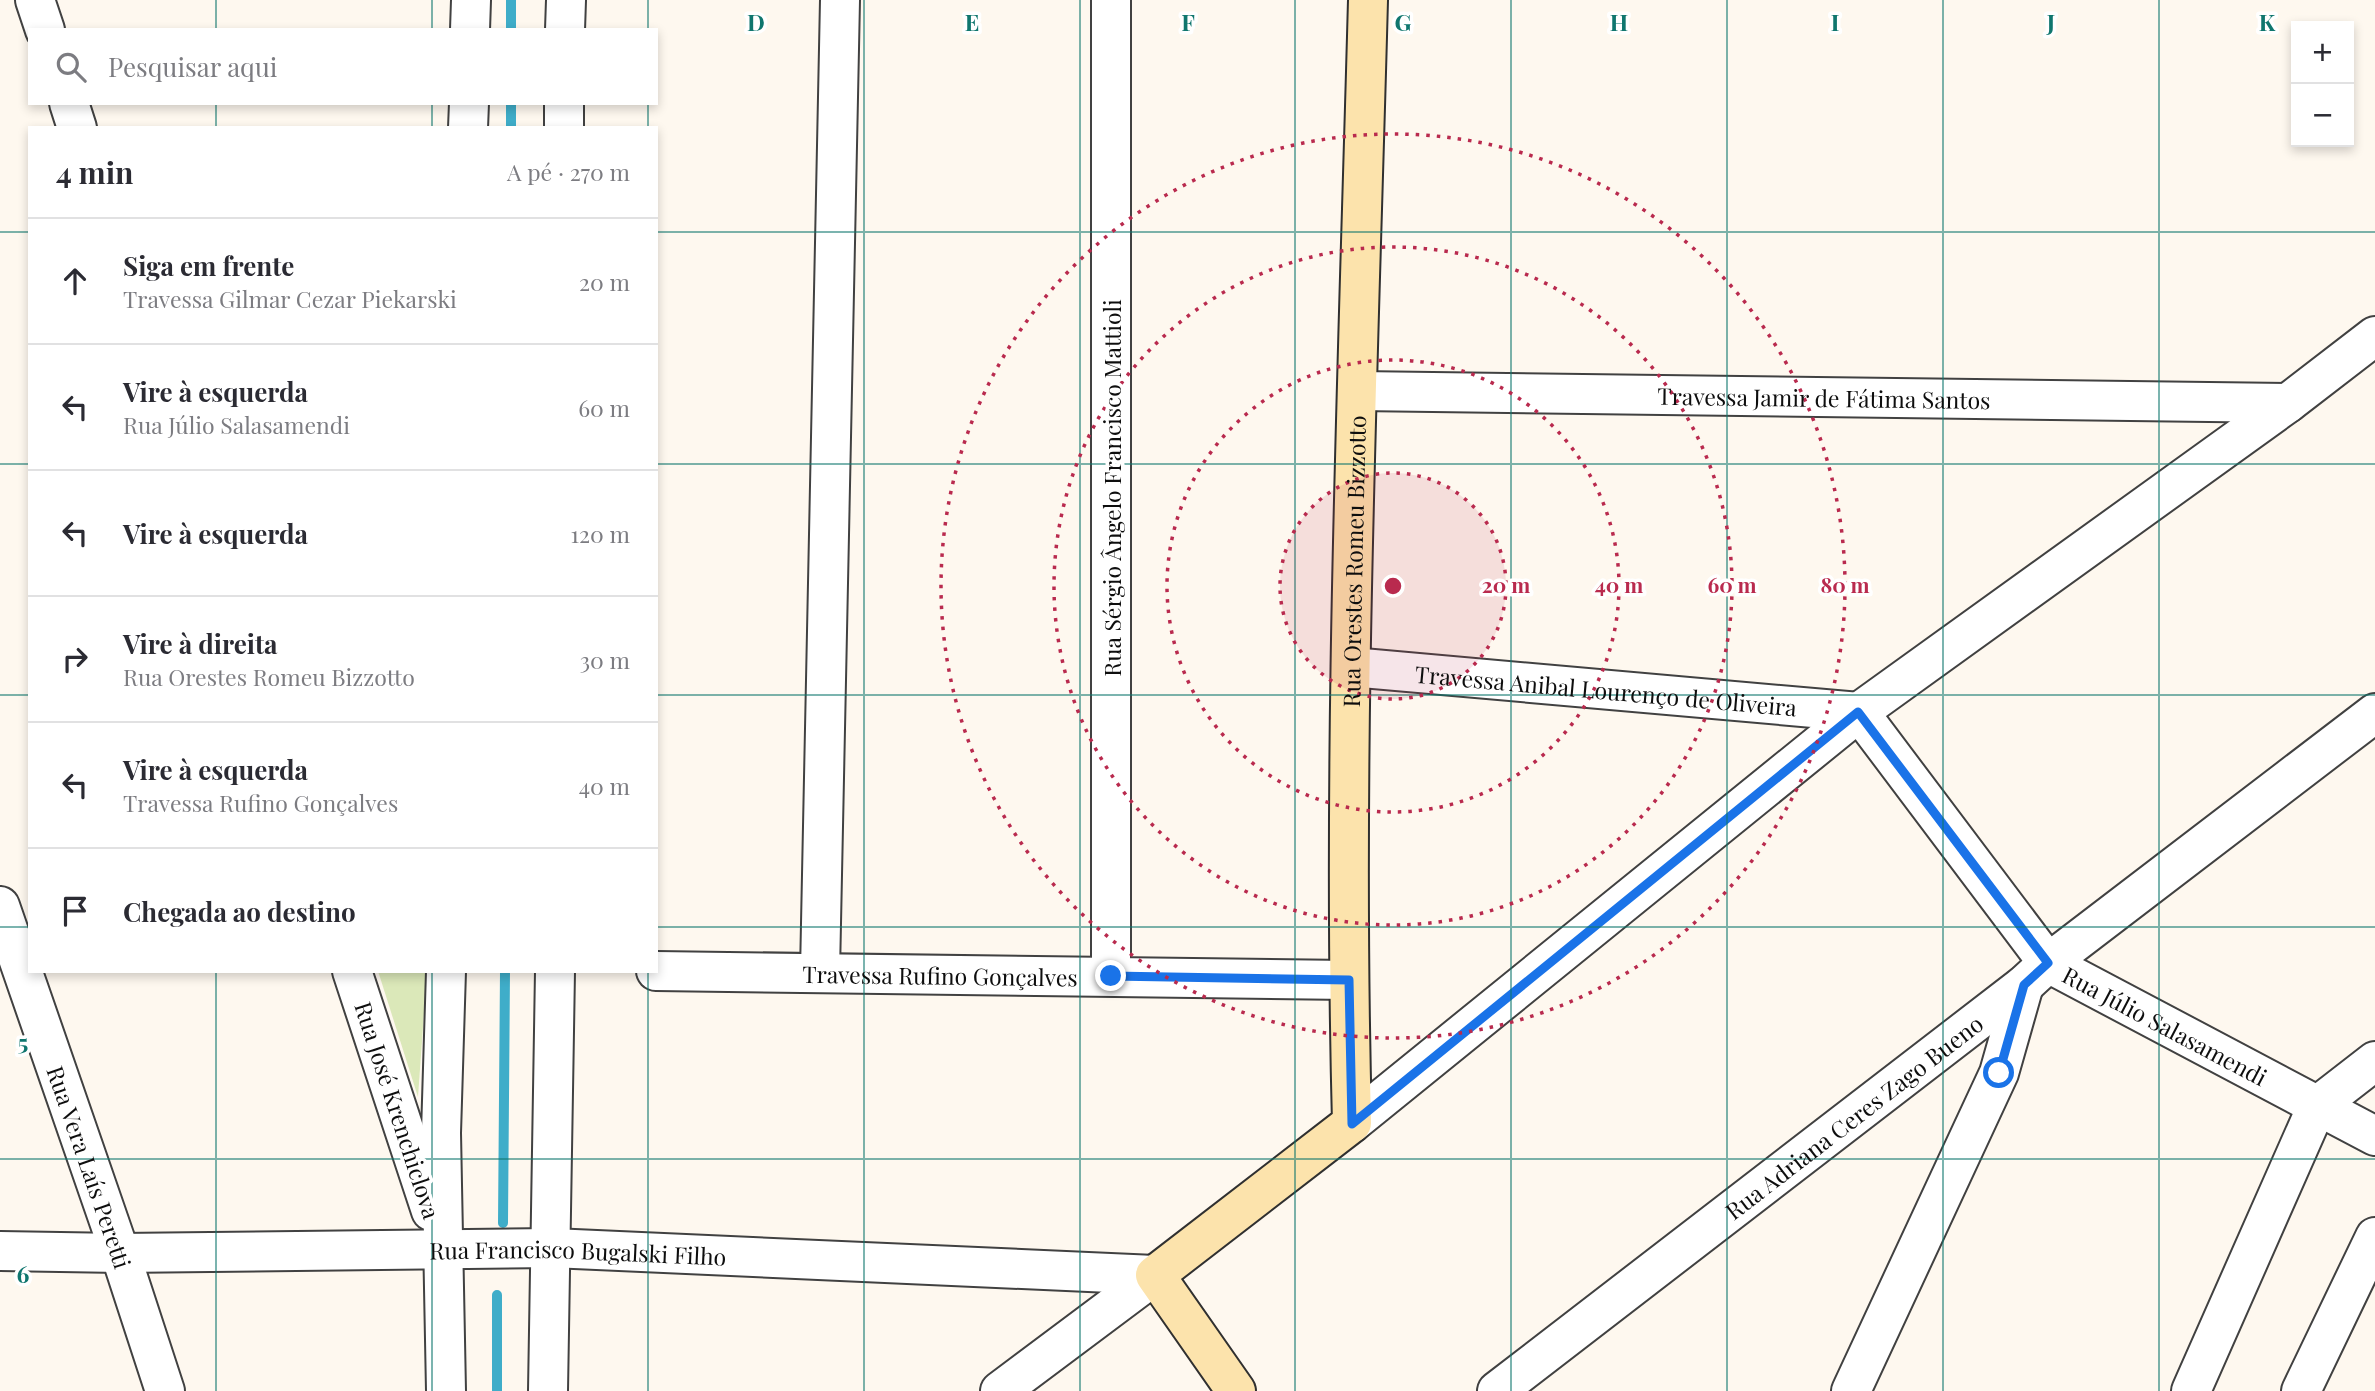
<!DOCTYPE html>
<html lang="pt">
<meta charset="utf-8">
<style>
:root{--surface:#fff;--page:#f7f7f7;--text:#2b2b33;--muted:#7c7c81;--line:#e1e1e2}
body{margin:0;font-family:"Playfair Display",serif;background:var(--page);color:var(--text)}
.controls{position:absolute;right:21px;top:21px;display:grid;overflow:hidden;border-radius:0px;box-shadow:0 4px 10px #0003}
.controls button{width:63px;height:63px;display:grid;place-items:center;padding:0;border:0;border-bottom:2px solid var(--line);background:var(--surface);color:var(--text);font:35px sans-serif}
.stop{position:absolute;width:21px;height:21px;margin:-16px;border:5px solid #1a73e8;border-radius:50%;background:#fff}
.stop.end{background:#1a73e8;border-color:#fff;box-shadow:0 2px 7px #0008}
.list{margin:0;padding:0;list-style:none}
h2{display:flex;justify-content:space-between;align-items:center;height:91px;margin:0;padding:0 28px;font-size:30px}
h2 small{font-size:23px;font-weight:400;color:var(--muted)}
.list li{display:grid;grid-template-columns:46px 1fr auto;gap:21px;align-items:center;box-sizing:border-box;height:126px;padding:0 28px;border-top:2px solid var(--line)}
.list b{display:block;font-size:26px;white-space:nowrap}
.list p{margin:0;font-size:23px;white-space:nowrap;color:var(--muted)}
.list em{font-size:23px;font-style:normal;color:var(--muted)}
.icon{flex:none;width:38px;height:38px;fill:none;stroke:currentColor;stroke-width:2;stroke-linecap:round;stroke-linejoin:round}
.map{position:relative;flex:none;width:2375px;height:1391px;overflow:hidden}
.search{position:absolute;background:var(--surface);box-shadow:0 4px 10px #0003;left:28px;top:28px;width:630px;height:77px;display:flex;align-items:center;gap:18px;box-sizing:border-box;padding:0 24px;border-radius:0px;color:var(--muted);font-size:26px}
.panel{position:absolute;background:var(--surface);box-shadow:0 4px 10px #0003;left:28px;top:126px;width:630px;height:847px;border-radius:0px}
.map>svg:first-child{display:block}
</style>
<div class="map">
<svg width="2375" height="1391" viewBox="0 0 2375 1391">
<rect width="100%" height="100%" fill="#fef8ef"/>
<path fill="#dbe8b9" d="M378,971H427L418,1097Z"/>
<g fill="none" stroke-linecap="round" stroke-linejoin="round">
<path stroke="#3fadc9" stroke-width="10" d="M511,30V0
M511,128V103
M503,1223L505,971
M497,1295V1391"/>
<g stroke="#414141" stroke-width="42">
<g id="street">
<path d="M35,0L45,30"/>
<path d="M1111,0V976"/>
<path d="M470,30L471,0"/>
<path d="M565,30L566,0"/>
<path d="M69,103L77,128"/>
<path d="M468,128L469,103"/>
<path d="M564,128V103"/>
<path id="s1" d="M1358,391L2288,403"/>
<path id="s2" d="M1351,667L1859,712L2048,963L2375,1136"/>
<path id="s3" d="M0,906L120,1253L165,1391"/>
<path d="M352,971L431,1211"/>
<path d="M446,971L441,1133L446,1391"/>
<path id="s4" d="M656,971L1349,980"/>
<path d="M820,972L840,0"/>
<path d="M1352,1123L1859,712L2288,403L2375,336"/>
<path id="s5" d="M0,1251L120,1253L552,1248L1155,1275"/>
<path d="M548,1391L555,971"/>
<path d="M1000,1391L1155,1275"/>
<path id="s6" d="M1497,1391L2024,985L2048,963L2375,713"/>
<path d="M1851,1391L1999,1073L2024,985"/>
<path d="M2191,1391L2317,1106L2375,1061"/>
<path d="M2301,1391L2375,1237"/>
</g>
</g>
<g stroke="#303030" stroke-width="42">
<g id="secondary">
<path id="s7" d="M1236,1391L1155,1275L1352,1123C1342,749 1358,374 1368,0"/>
</g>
</g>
<use href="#street" stroke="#fff" stroke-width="38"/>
<use href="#secondary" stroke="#fce3ac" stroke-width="38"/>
</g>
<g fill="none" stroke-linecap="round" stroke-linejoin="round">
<path stroke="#1a73e8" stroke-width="9" d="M1111,976L1349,980L1352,1124L1858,712L2048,963L2024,985L1999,1073"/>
</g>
<path fill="none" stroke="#0f766e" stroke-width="2" stroke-opacity="0.55" d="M216,0V30M432,0V30M648,0V30M864,0V1391M1080,0V1391M1295,0V1391M1511,0V1391M1727,0V1391M1943,0V1391M2159,0V1391M216,103V128M432,103V128M648,103V128M0,232H30M656,232H2375M0,464H30M656,464H2375M0,695H30M656,695H2375M0,927H30M656,927H2375M216,971V1391M432,971V1391M648,971V1391M0,1159H2375"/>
<circle cx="1393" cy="586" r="113" fill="#b92a4e" fill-opacity=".12"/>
<g fill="none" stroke="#b92a4e" stroke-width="3.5" stroke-dasharray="3.5 7">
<circle cx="1393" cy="586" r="113"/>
<circle cx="1393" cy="586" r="226"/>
<circle cx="1393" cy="586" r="339"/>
<circle cx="1393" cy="586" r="452"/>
</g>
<g text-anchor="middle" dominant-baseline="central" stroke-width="7" stroke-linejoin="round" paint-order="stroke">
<g font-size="23" fill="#0e0e0e" stroke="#fff">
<text stroke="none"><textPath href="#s1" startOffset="466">Travessa Jamir de Fátima Santos</textPath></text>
<text transform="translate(1111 488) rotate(-90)">Rua Sérgio Ângelo Francisco Mattioli</text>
<text stroke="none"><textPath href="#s7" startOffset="952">Rua Orestes Romeu Bizzotto</textPath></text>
<text stroke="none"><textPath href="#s2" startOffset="256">Travessa Anibal Lourenço de Oliveira</textPath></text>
<text stroke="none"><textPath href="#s4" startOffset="284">Travessa Rufino Gonçalves</textPath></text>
<text stroke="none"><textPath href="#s2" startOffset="957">Rua Júlio Salasamendi</textPath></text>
<text transform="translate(398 1110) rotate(72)">Rua José Krenchiclova</text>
<text stroke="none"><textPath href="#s6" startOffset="450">Rua Adriana Ceres Zago Bueno</textPath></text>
<text stroke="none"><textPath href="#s3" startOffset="276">Rua Vera Laís Peretti</textPath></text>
<text stroke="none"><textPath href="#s5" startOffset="578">Rua Francisco Bugalski Filho</textPath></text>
</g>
</g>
<g font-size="23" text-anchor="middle" font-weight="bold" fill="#0f766e" stroke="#fff" stroke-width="7" stroke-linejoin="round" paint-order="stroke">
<text x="756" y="31">D</text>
<text x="972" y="31">E</text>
<text x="1188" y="31">F</text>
<text x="1403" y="31">G</text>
<text x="1619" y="31">H</text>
<text x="1835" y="31">I</text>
<text x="2051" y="31">J</text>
<text x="2267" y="31">K</text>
<text x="23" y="1051">5</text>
<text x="23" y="1283">6</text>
</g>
<circle cx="1393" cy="586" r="10" fill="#b92a4e" stroke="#fff" stroke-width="3.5"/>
<g font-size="21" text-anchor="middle" font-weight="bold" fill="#b92a4e" stroke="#fff" stroke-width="7" stroke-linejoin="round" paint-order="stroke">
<text x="1506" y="593">20 m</text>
<text x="1619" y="593">40 m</text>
<text x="1732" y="593">60 m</text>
<text x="1845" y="593">80 m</text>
</g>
</svg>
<div class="controls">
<button>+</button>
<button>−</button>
</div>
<div class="stop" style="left:1999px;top:1073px"></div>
<div class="stop end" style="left:1111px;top:976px"></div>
<div class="search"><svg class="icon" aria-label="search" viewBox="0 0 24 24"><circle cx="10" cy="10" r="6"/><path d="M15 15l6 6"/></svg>Pesquisar aqui</div>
<section class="panel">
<h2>4 min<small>A pé · 270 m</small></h2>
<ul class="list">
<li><svg class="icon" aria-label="ahead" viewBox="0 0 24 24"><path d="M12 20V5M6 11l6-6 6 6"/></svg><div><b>Siga em frente</b><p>Travessa Gilmar Cezar Piekarski</p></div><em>20 m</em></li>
<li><svg class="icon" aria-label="left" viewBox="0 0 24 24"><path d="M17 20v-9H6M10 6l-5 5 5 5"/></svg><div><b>Vire à esquerda</b><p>Rua Júlio Salasamendi</p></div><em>60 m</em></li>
<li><svg class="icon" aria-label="left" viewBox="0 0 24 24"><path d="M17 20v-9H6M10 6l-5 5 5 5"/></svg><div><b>Vire à esquerda</b></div><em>120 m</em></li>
<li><svg class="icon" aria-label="right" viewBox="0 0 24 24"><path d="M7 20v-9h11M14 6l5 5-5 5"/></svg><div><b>Vire à direita</b><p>Rua Orestes Romeu Bizzotto</p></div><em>30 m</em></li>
<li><svg class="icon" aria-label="left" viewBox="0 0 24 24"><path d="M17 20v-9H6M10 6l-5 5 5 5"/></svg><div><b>Vire à esquerda</b><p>Travessa Rufino Gonçalves</p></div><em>40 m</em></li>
<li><svg class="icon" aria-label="arrive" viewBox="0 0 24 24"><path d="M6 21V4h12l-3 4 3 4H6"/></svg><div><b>Chegada ao destino</b></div></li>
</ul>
</section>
</div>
